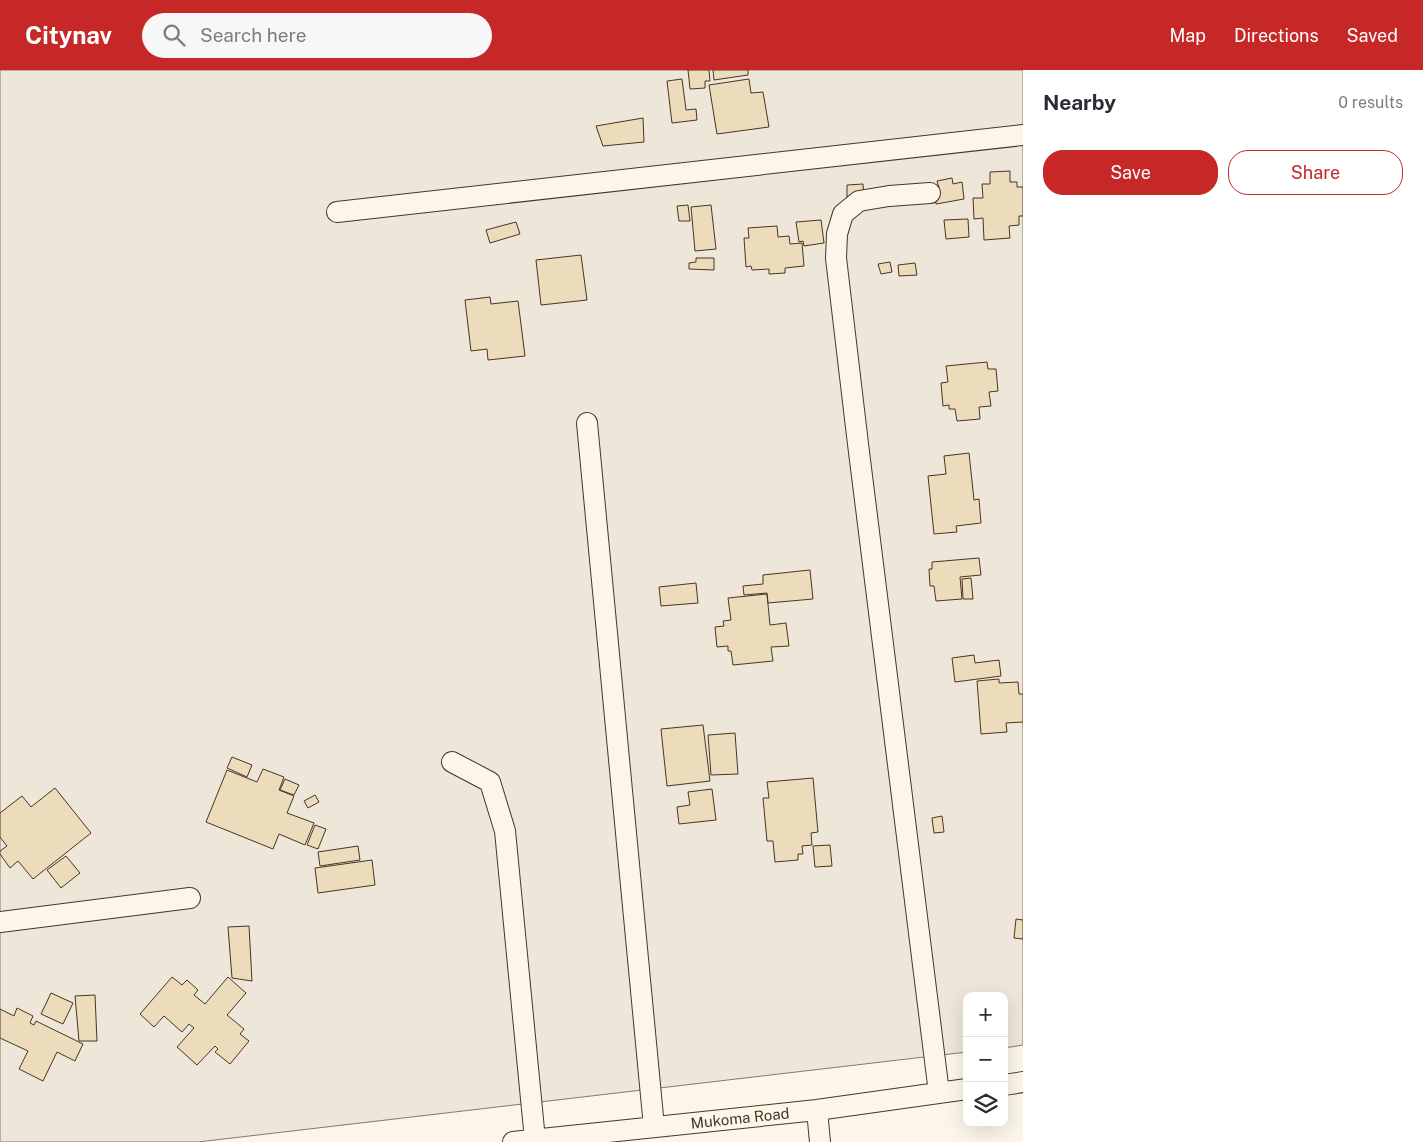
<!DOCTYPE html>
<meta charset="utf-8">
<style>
:root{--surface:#fff;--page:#f7f7f7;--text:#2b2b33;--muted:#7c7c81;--line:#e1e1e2;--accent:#c62828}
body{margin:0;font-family:"Public Sans",sans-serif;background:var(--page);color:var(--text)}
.controls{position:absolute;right:15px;bottom:15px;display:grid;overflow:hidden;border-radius:10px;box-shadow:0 5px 20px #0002}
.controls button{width:45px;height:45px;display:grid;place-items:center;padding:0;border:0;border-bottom:1px solid var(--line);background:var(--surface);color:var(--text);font:25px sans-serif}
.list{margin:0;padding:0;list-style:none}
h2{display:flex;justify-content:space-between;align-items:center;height:65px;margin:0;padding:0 20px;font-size:21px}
h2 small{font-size:16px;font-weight:400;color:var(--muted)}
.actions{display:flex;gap:10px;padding:15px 20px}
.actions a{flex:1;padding:11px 0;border:1px solid var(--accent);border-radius:20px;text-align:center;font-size:18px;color:var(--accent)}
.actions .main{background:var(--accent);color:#fff}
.icon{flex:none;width:28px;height:28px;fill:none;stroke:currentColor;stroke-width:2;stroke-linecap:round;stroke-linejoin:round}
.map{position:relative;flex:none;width:1023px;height:1072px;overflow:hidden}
header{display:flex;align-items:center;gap:30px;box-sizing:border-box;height:70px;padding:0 25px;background:var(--accent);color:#fff}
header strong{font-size:24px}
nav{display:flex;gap:28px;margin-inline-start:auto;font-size:18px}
.search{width:350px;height:45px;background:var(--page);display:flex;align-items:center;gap:12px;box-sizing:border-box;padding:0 18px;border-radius:28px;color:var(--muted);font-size:19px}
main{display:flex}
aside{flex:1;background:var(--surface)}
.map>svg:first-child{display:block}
</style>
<header>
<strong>Citynav</strong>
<div class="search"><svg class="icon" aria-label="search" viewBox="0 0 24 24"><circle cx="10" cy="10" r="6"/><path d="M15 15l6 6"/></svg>Search here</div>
<nav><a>Map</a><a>Directions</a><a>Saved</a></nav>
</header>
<main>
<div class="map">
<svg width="1023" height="1072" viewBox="0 0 1023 1072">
<rect width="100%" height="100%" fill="#fbf6e9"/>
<path fill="#ede6d9" stroke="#887966" d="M0,0H1023V975L1004,978V926H967V982L198,1072H0Z"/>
<path fill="#ecdcbc" stroke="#4a3520" d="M688,0H709L710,11H705V18L690,19Z
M713,0H748V5L714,10Z
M682,9L686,40L696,39L697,50L672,53L667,11Z
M749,9L751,23L763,22L769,57L717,64L709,15Z
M643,48L644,72L603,76L596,56Z
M1010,101V112H1017V117H1023V146H1019V155L1009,156L1010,168L984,170L983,148L974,149L973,128H983L982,114H990V102Z
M952,108L953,114L962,112L964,129L936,134L934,118H939L937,111Z
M863,114L864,126L847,127V115Z
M688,135L690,151H679L677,136Z
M711,135L716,179L695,181L691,137Z
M968,149L969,167L946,169L944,150Z
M821,150L824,173L804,176L803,171L799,172L796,152Z
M516,152L520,164L490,173L486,160Z
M777,156L778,167L789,166L790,174L802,173L804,196L785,198V203L769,204V199L752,200L751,196L746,197L744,168H749L748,158Z
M581,185L587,230L541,235L536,190Z
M696,188H714V200L689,199V193L696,192Z
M890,192L892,202L881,204L878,194Z
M915,193L917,205L899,206L898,195Z
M490,227L491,234L518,231L525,286L488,290L487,279L471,281L465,230Z
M987,292L988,299H996L998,321L989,322L991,336L979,337L980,349L957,351L955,339H949V335L943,336L941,313L948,312L946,296Z
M969,383L974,430L979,429L981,453L956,456L957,462L934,464L928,406L946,404L944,386Z
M979,488L981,505L960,507L962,529L936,531L934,516H930L929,499H932V492Z
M810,500L813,529L768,533L767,523L744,525L743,516L763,514V505Z
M971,508L973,529H963L962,509Z
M696,513L698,533L661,536L659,517Z
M767,524L770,555L786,553L789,576L771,577L773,591L733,595L731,581H728V576L717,577L715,557L724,556L723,551L731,550L728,528Z
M974,585L975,593L999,590L1001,606L955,612L952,588Z
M999,609V613L1018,612L1019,624H1023V652L1006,653L1007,662L981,664L977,611Z
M703,655L710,711L667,716L661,659Z
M735,663L738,704L711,705L708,665Z
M232,687L252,695L247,707L227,698Z
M263,699L284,707L279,720L294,726L287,743L314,753L305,775L279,764L273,779L206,752L227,700L257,712Z
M813,708L818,762L811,763L812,775L802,776L803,784H798V790L775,792L773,771H767L763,728H769L767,712Z
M285,709L299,715L294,725L280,720Z
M55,718L91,763L33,809L18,791L10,798L0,784V781L7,776L0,767V743L22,726L31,737Z
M712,719L716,750L679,754L677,737L690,735L688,722Z
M315,725L319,732L308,738L304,731Z
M942,746L944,762L934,763L932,748Z
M315,755L326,759L318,779L307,775Z
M830,775L832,796L815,797L813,776Z
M358,776L360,790L320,796L318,782Z
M66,786L80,803L61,818L47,800Z
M372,790L375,815L318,823L315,798Z
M1016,849L1023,850V869L1014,868Z
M249,856L252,911L232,908L228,857Z
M172,907L182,915L187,910L198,920L194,925L205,934L228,907L246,923L227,945L244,959L240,964L249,971L230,994L215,982L218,979L215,976L197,995L177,977L194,958L189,954L182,962L164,946L154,957L140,944Z
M51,923L73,933L63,954L41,944Z
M95,925L97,971H79L75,926Z
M17,938L33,946L30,953L34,955L36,951L83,974L75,991L57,982L43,1011L19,999L28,981L0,968V939L14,946Z"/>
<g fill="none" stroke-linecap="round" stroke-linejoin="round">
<g stroke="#4a3520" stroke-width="22">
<path id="street" d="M930,123L889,126L859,131L843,144L837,164L836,188L858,374L939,1023
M337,142L1023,65
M587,353L654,1057
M452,692L490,712L505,761L535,1070
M0,852L190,828
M1004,1015L1023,1012
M817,1040L820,1072
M513,1072L817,1040L967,1019"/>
</g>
<use href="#street" stroke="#fbf6e9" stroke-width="20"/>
</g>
<g text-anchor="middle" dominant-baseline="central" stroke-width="4" stroke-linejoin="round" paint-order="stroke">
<g font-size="15" fill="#4a3520" stroke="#fbf6e9">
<text transform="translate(740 1048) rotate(-6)">Mukoma Road</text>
</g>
</g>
</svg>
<div class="controls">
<button>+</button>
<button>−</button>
<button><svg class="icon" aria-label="layers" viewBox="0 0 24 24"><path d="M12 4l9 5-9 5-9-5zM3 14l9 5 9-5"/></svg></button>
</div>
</div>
<aside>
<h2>Nearby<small>0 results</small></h2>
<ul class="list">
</ul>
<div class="actions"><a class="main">Save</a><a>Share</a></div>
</aside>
</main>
